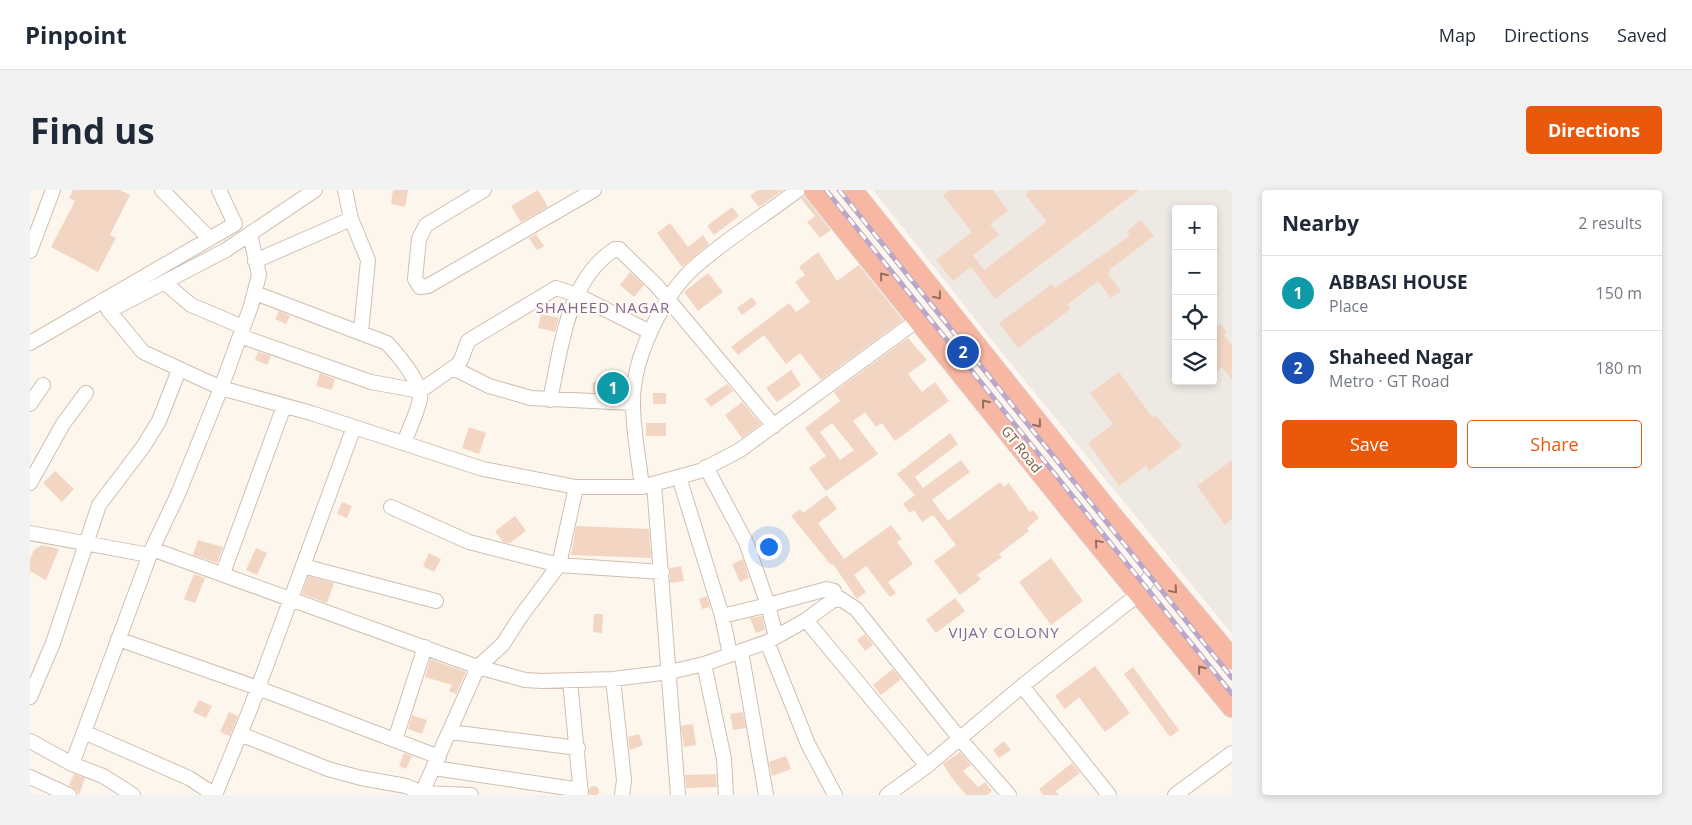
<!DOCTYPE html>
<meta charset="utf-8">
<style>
:root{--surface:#fff;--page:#f2f2f3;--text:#1f2937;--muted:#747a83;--line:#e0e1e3;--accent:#ea580c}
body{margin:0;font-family:"Open Sans",sans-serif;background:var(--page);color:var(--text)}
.controls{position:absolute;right:15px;top:15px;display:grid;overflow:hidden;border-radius:5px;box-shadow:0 2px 8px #0003}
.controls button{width:45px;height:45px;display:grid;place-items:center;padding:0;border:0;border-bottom:1px solid var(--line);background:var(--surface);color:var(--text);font:25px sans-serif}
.you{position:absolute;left:738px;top:356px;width:18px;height:18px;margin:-12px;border:4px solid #fff;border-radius:50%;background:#1a73e8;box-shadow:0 0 0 8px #1a73e833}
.badge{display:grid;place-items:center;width:32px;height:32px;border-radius:50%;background:var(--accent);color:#fff;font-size:16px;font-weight:700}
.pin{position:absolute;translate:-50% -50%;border:2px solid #fff;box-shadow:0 1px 5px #0006}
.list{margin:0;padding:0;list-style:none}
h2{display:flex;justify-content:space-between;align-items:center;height:65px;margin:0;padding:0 20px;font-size:21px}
h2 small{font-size:16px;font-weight:400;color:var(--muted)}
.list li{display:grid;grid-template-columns:32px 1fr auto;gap:15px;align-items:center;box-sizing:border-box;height:75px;padding:0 20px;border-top:1px solid var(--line)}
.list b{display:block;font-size:19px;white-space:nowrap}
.list p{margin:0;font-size:16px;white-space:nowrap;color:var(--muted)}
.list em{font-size:16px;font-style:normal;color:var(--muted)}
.actions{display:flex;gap:10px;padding:15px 20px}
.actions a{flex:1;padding:11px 0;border:1px solid var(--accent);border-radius:5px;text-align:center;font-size:18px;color:var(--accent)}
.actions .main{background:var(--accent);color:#fff}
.icon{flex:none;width:28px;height:28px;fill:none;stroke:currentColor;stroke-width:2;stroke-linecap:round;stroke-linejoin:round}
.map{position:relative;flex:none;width:1202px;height:605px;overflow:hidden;border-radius:5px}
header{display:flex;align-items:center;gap:30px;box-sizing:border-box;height:70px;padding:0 25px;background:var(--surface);border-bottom:1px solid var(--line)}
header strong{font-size:24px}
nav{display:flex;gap:28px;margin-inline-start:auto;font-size:18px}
.intro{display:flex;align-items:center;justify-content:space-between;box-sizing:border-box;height:120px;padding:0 30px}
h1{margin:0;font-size:35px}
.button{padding:12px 22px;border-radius:5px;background:var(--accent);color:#fff;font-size:18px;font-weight:700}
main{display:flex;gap:30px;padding:0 30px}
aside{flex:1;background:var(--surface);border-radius:5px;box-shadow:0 2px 8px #0003}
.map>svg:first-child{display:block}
</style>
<header>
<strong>Pinpoint</strong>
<nav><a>Map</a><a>Directions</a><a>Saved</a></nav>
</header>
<div class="intro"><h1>Find us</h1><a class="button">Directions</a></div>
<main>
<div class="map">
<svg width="1202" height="605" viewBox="0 0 1202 605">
<rect width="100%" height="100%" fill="#fdf6ec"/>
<path fill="#efe9e4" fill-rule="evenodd" d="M843,0H1202V444L969,159ZM1146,19H1183V191H1146Z"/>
<path fill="#f3d5c3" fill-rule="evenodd" d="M43,0H90L100,5L80,45L86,48L68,82L21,57L45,11L39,8Z
M363,0H378L375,17L361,14Z
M508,0L518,17L491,32L481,16Z
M728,0H753L729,17L720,6Z
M920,0H963L978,21L960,34L969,45L943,65L954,80L1017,32L995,4L1001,0H1109L965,109L941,77L923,91L906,70L942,42L913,5Z
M774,6L801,40L790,48L777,32L785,26L771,9Z
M702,17L709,26L684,45L677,36Z
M1111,30L1124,46L1079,80L1080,82L1078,84L1091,101L1081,108L1068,91L1037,115L1041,119L988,158L969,133L1022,94L1025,98L1084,57L1100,45L1097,41Z
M640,33L658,57L673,45L679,54L652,77L627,43Z
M506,44L514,56L507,60L499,48Z
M788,62L807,91L829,75L873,130L791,190L770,163L756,174L734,145L708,165L701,157L759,113L766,122L780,112L765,92L775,85L769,77Z
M600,82L614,95L604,107L590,95Z
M678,83L693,102L668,121L654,102Z
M722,107L727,114L712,125L707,118Z
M249,121L260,126L256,134L245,129Z
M511,124L529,128L525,142L508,138Z
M1191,134L1197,142L1194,145L1202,156V190L1192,177L1183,185V140Z
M878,148L897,170L878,184L892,202L905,192L919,211L865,251L852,233L846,237L835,222L823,231L848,264L796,301L779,278L796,266L775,238L810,211L804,202ZM802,233L824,260L810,270L790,242Z
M228,162L241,166L237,175L225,170Z
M761,180L771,195L747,212L736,198Z
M1089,182L1123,228L1126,226L1152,256L1119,281L1116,276L1089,296L1058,253L1083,234L1060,203Z
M290,183L305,189L302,200L286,196Z
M563,192L596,193L595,204L563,202Z
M697,194L703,201L681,217L675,209Z
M623,203H636V214H623Z
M712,212L731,234L712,248L695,225Z
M616,233H636V246H616Z
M439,237L456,243L449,264L432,258Z
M920,243L928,254L885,287L893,298L931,270L940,282L902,310L918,331L970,292L974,297L979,293L1000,322L1003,320L1009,328L997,338L999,341L969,364L972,367L947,385L951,389L930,405L904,371L926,355L903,325L892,332L884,320L880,323L873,314L885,305L867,284Z
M1202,270V329L1195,335L1167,296Z
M25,281L44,299L32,312L13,293Z
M797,305L807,319L788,333L814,369L861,335L872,349L867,352L883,374L858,392L866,403L860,407L836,376L824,385L836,402L827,409L803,374L801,375L761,326L770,319L773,323Z
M312,312L322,316L317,328L307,324Z
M485,326L496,341L480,353L473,352L465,341Z
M546,336L619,339L621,368L541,365Z
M168,350L193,357L187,373L163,365Z
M12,355L29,359L16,390L0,381V369L4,360Z
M226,358L237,363L227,385L216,380Z
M399,363L411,369L404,382L393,376Z
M1021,368L1053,411L1021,435L989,392Z
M713,369L719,388L710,392L702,374Z
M651,376L654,391L640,393V378Z
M164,384L175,388L165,413L154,409Z
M278,386L304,393L297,413L272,404Z
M677,406L680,417L672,419L669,409Z
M925,408L935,421L906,443L896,430Z
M564,424H573L572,443L563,442Z
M732,426L735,440L726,443L720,428Z
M835,444L843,455L835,461L827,450Z
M400,469L436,482L426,504L419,501L422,495L395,487Z
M1065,476L1100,523L1075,542L1049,507L1035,519L1025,506Z
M1103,477L1149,540L1140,547L1094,484Z
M863,479L871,489L851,505L843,495Z
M169,510L182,516L176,528L163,522Z
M199,522L208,526L200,546L190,542Z
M713,522L716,538L703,540L700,524Z
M382,525L397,530L392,544L378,539Z
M663,534L666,555L654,557L651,536Z
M609,544L613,555L600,560L598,547Z
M974,551L981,560L969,568L963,560Z
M930,562L941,575L933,581L948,597L955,592L962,601L957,605H936L922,588L913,574Z
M374,563L382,566L376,579L369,576Z
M756,566L761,579L742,586L739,572Z
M1042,573L1050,583L1026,601L1029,605H1013L1009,599Z
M44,584L55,588L49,605L46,600L39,595Z
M686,584L687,597L656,598L655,585Z
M559 601a5 5 0 1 1 10 0a5 5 0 1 1-10 0Z"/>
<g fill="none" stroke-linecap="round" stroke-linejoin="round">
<g stroke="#d1beb0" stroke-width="16">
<path id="minor" d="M132,0L179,48
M315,0L321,29L338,70L331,142
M454,0L396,35L389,49L385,89L390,97L398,96L564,0
M0,61L23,0
M225,71L321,29
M135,93L161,115L213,137
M225,103L357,153C367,164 393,194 390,209C387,224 379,239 374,253
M73,110L79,121L113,162L191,198L281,223L453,279L546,297H612L670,281L710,260L889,129
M79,121L196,60L285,0
M210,146L341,192L390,201L427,175L431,170L438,151L526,98L547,105L620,142
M0,153L205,34L189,0
M423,178L459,196L501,208L603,213
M520,210C531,159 537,89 585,59H589L626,95L744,236
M0,214L13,195
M676,277L716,352L738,415L692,426
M649,287L692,426L700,464
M0,293L33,234L56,203
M624,294L648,605
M612,297C609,270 603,241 603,214C602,169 633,104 667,75C698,48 735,25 768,0
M361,317L439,352L529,375L632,382
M0,343L119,365
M122,359L448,477L495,490L512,491L583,489L640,482L674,474L737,452L776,430L802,411L811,409L826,419L930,549L979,605
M273,376L406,411
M193,383L254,216
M776,430L897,576
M746,447L738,415L797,399L804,401L807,410
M88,449L228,498L409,567
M737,452L778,554L805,605
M711,461L736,605
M674,474L694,569L696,605
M583,489L594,590L592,605
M540,491L551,605
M992,496L1079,605
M0,507L23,453L69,315L113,257L129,231L149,180
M54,542L159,588L185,605
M420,542L548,558
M210,544L298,579L331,588L376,596L392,603L441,605
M365,550L395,457
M0,551L42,574L73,586L103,605
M42,574L122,359L148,304L191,198L221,116L229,85L220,44
M404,578L551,600
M0,587L39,605
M185,605L221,517L324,237
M391,605L448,477L473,454L491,426L529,375L546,297
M857,605L897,576L992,496L1110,403L1125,378
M1145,605L1202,563"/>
</g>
<g stroke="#dad1cd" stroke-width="22">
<path id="highway" d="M784,0L1051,333L1202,517
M822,0L1084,328L1202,469"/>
</g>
<use href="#minor" stroke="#fff" stroke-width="14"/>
<use href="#highway" stroke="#f7b7a3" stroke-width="20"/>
<g stroke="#b9a8c9" stroke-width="5">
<path id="rail" d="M796,0L1202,504
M809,0L1202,488"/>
</g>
<use href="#rail" stroke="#fffaf3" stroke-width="3" stroke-dasharray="9" stroke-linecap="butt"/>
</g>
<defs><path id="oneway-chevron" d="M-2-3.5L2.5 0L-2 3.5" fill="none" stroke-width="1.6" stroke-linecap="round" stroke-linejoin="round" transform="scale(1.25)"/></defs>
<g stroke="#936e5e">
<use href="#oneway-chevron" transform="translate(853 86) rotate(-129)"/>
<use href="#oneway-chevron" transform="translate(908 106) rotate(52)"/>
<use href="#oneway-chevron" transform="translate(955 213) rotate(-128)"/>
<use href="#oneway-chevron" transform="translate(1008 234) rotate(51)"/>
<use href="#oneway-chevron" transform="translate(1068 353) rotate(-130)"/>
<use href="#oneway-chevron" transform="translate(1144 400) rotate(50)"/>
<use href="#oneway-chevron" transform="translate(1171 479) rotate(-129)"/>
</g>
<g text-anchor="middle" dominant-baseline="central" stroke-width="4.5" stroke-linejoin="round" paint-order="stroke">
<g font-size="14" fill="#7a5c4d" stroke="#fffaf3">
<text transform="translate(992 259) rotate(51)">GT Road</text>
</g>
<g font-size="15" letter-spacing="1" fill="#846695" stroke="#fffaf3">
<text x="573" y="117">SHAHEED NAGAR</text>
<text x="974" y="442">VIJAY COLONY</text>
</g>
</g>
</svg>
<div class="controls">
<button>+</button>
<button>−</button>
<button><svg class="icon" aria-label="locate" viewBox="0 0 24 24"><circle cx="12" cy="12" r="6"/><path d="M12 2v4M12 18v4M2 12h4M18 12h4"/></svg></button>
<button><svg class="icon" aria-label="layers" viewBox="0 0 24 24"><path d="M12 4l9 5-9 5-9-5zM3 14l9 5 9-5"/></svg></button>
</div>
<div class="you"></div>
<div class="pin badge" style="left:583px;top:198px;background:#0f9aa8">1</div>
<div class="pin badge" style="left:933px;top:162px;background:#1a4fb4">2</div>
</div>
<aside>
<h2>Nearby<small>2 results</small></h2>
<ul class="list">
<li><span class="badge" style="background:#0f9aa8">1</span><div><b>ABBASI HOUSE</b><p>Place</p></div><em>150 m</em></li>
<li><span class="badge" style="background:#1a4fb4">2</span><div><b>Shaheed Nagar</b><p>Metro · GT Road</p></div><em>180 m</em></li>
</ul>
<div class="actions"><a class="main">Save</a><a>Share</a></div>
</aside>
</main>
